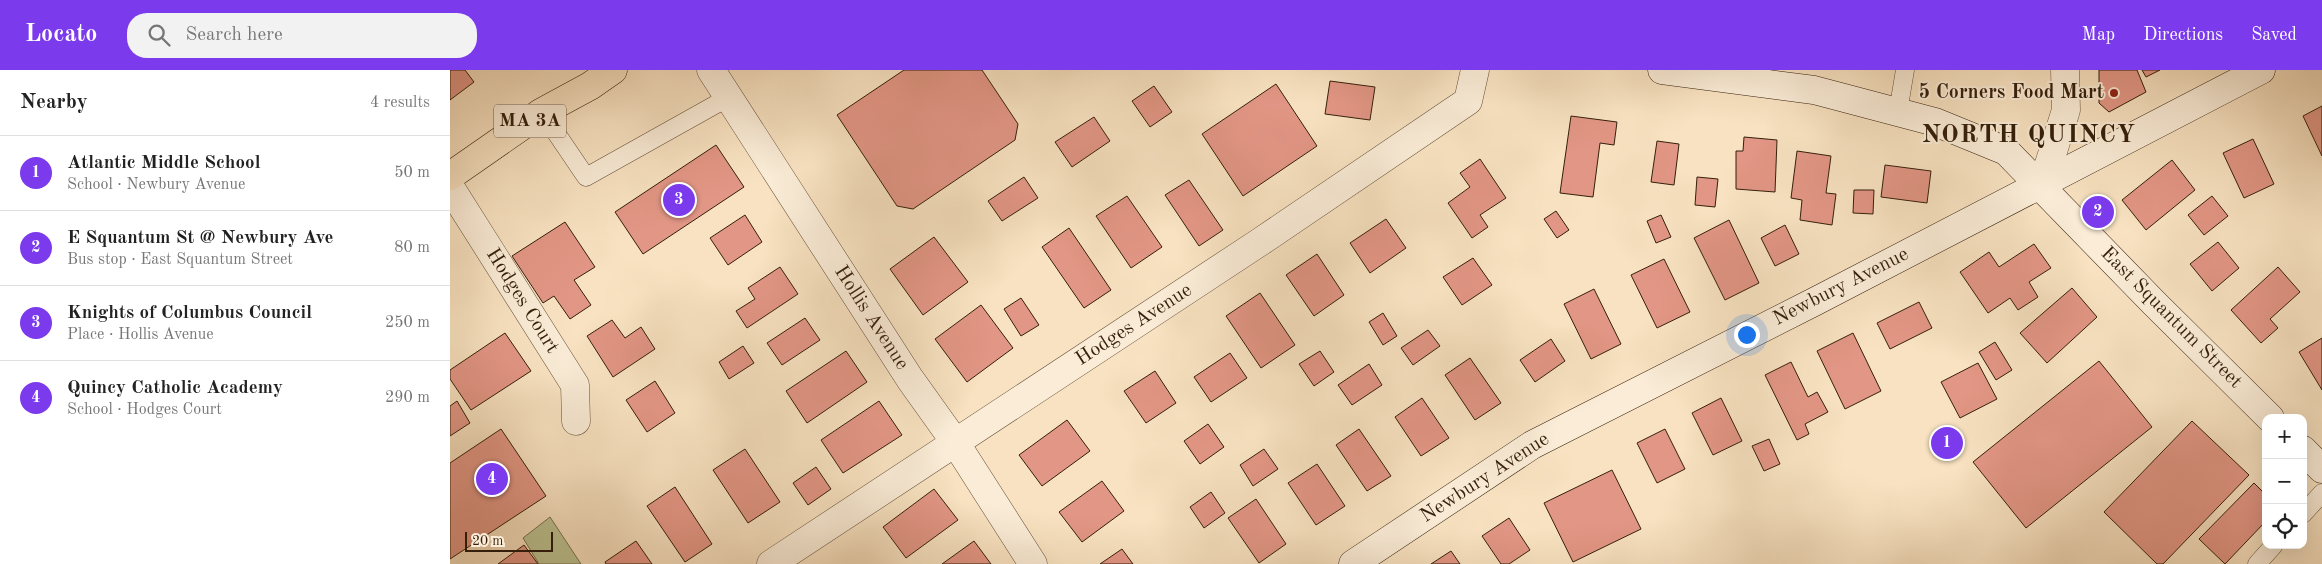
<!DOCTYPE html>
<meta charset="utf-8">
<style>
:root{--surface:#fff;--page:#f2f2f2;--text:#222;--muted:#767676;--line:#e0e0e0;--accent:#7c3aed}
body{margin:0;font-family:"Old Standard TT",serif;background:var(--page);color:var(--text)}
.controls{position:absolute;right:15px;bottom:15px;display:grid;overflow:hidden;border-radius:10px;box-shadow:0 5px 20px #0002}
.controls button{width:45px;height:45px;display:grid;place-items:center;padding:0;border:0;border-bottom:1px solid var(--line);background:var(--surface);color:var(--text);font:25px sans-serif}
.scale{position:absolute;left:15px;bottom:12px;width:88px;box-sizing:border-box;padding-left:5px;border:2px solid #351f0b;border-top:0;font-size:14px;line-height:18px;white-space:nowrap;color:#351f0b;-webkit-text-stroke:4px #faecd7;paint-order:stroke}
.you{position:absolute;left:1296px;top:264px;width:18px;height:18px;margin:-12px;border:4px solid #fff;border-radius:50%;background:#1a73e8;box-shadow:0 0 0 8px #1a73e833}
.badge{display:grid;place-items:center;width:32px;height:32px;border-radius:50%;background:var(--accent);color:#fff;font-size:16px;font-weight:700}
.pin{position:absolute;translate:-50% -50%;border:2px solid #fff;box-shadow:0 1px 5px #0006}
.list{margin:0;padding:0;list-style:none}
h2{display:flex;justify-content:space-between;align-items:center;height:65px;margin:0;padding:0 20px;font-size:21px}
h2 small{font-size:16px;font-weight:400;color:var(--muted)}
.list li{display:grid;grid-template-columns:32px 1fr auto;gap:15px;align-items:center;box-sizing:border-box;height:75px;padding:0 20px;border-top:1px solid var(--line)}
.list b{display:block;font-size:19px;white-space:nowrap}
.list p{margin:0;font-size:16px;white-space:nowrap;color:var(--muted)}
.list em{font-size:16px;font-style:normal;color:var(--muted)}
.icon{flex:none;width:28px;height:28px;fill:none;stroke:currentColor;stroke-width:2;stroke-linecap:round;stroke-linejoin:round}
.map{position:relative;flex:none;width:1872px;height:494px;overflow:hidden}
header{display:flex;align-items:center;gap:30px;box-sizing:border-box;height:70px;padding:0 25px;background:var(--accent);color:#fff}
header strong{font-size:24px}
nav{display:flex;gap:28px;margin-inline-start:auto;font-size:18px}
.search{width:350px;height:45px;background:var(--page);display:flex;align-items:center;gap:12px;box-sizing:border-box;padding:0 18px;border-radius:20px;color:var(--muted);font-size:19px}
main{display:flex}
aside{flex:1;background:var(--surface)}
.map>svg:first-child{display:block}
</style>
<header>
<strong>Locato</strong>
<div class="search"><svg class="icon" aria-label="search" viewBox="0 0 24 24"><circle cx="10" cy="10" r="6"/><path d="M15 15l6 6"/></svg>Search here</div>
<nav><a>Map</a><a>Directions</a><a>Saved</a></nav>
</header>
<main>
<aside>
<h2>Nearby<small>4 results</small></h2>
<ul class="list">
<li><span class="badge">1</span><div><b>Atlantic Middle School</b><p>School · Newbury Avenue</p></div><em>50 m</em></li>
<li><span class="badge">2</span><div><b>E Squantum St @ Newbury Ave</b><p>Bus stop · East Squantum Street</p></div><em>80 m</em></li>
<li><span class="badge">3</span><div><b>Knights of Columbus Council</b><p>Place · Hollis Avenue</p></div><em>250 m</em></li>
<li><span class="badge">4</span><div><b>Quincy Catholic Academy</b><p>School · Hodges Court</p></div><em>290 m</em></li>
</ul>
</aside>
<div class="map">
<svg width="1872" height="494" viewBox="0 0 1872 494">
<rect width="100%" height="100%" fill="#f8e2c1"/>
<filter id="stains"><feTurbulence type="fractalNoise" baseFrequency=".004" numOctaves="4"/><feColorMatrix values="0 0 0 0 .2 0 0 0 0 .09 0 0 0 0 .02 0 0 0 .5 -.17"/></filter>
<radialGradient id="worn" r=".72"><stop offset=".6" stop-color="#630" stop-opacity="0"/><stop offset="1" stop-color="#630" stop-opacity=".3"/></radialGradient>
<path fill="#bdc393" stroke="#79714f" d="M100,447L131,494H89L73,468Z"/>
<path fill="#e29685" stroke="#351f0b" d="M0,0H15L24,12L0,30Z
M454,0H532L568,54L565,70L463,139L447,136L387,45Z
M1649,0H1687L1696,22L1659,42L1649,33Z
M1692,0H1710L1696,7Z
M880,11L925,17L920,50L875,44Z
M826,14L867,76L793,126L752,64Z
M704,16L722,42L700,57L682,31Z
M1872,36V86L1853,46Z
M1121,46L1167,52L1164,75L1150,73L1143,127L1110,123Z
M644,47L660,71L622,97L605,72Z
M1294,67L1327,70L1325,122L1286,119V81H1293Z
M1803,69L1824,114L1794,128L1773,83Z
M1207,71L1229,74L1224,115L1201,112Z
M266,75L294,117L193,184L165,142Z
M1347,81L1381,86L1376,123L1386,124L1382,155L1350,150L1352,130L1341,128Z
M1030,89L1056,128L1030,145L1038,157L1022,168L998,133L1020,117L1010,103Z
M1722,90L1745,120L1696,160L1672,130Z
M1435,95L1481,101L1477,133L1431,127Z
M574,107L588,128L552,151L538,131Z
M1247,107L1268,109L1265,137L1245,135Z
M739,110L773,160L749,176L715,125Z
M1404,120H1424L1423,144L1403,143Z
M677,126L712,177L681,198L646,146Z
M1762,126L1778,146L1754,165L1738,145Z
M1106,141L1119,160L1107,168L1094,149Z
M295,145L312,172L278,195L260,168Z
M1211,145L1221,167L1206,173L1197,151Z
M936,149L956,178L920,203L900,173Z
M1279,150L1309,213L1275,230L1244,168Z
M115,152L145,197L124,210L141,235L120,249L104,226L93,233L62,186Z
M1335,155L1349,184L1325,196L1311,168Z
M619,158L661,220L634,238L592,177Z
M484,167L518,212L473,245L440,199Z
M1768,172L1789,198L1762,221L1740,194Z
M1584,174L1601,198L1579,212L1588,227L1568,240L1560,228L1538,243L1510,202L1539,182L1549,197Z
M867,184L894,225L864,246L836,205Z
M1023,188L1042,215L1012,235L993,207Z
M1214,189L1240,242L1207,258L1181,205Z
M330,197L348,224L297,258L286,241L305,229L298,218Z
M1828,197L1850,222L1820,249L1828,258L1811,273L1781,240Z
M1622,218L1647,247L1597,293L1570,263Z
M1144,219L1171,274L1141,289L1114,234Z
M810,223L845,275L811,298L776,246Z
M571,228L589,255L571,266L554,239Z
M1469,232L1482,258L1440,279L1427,253Z
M531,235L563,278L517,312L485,269Z
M933,243L947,266L933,275L919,252Z
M355,248L370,270L332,295L317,273Z
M162,250L175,268L191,257L205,279L163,307L137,266Z
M978,260L990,276L963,295L951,278Z
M55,263L81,301L21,340L0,309V300Z
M1403,263L1431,321L1395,339L1367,281Z
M1872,268V320L1849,282Z
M1101,269L1115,291L1085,312L1070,290Z
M1545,272L1562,300L1546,310L1529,282Z
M293,276L304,293L279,309L269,292Z
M396,281L417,312L357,353L336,321Z
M870,281L884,302L864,316L849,294Z
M780,283L797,308L761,332L744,307Z
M1020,288L1051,333L1025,350L995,305Z
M1649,291L1702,357L1576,458L1523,392Z
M1341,292L1358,327L1367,322L1378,342L1355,354L1359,364L1347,370L1315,305Z
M1528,293L1547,329L1510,348L1491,312Z
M919,294L932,315L902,335L888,315Z
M705,301L726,333L696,353L674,321Z
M205,311L225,343L197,362L176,330Z
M972,328L999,368L971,386L945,347Z
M1271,328L1292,371L1263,385L1242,343Z
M7,331L20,353L0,366V336Z
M429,331L452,365L393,403L371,370Z
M617,350L640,381L592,416L569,385Z
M1742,351L1799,405L1713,494H1707L1654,442Z
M758,354L774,377L750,394L734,371Z
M51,359L96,426L0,489V393Z
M909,359L941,406L917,421L886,375Z
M1215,359L1235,399L1207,413L1187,373Z
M1319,369L1330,394L1314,401L1302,376Z
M295,379L330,432L298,453L263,400Z
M814,379L828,399L803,416L790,395Z
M867,394L895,436L866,455L838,413Z
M366,397L381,419L358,435L343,413Z
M1162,400L1191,459L1123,492L1094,433Z
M652,411L674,441L632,472L609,442Z
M1804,413L1816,425V451L1775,494L1749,469Z
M225,417L262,474L235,492L197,436Z
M484,419L508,450L456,488L433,457Z
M761,422L775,443L754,458L740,437Z
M806,429L836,474L809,493L778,448Z
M1059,448L1080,480L1059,494H1051L1032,466Z
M186,471L202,494H156L155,492Z
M524,471L541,494H492Z
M74,475L88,494H48Z
M672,479L683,494H650Z
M1001,481L1010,494H981Z"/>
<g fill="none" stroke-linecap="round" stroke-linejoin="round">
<g stroke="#665038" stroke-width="19">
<path id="lane" d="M92,42L136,107L279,27
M1448,42L1455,0
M1853,444L1872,423
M1807,494L1824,475"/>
</g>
<g stroke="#665038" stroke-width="29">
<path id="street" d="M261,0L460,309L505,372L583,494
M1589,115L1599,94L1616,40L1615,0
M0,117L125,315L126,351
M321,494L810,172L1018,31L1025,0"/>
</g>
<g stroke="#351f0b" stroke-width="29">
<path id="secondary" d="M1212,0L1364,20L1485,52L1556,81L1704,233L1820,348
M1853,380L1872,399
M903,494L1082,375L1364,232L1811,0"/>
</g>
<g stroke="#351f0b" stroke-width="29">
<path id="primary" d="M0,106L92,42L140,16L163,0"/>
</g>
<use href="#lane" stroke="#faecd7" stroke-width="18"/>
<use href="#street" stroke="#faecd7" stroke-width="28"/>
<use href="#secondary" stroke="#faecd7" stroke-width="28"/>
<use href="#primary" stroke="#f8e2c1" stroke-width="28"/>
</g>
<circle fill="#8f2418" stroke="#faecd7" stroke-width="2" cx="1664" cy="23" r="5"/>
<g text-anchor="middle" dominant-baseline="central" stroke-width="4" stroke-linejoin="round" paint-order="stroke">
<rect fill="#faecd7" stroke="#705c48" stroke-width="1" x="44" y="34.5" width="72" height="33" rx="4"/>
<g font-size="19" font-weight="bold" fill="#351f0b">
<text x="80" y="51">MA 3A</text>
</g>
<g font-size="20" font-weight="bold" fill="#351f0b" stroke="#faecd7" text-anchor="end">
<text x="1654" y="23">5 Corners Food Mart</text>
</g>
<g font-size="20" fill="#351f0b" stroke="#faecd7">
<text transform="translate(1391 217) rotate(-27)">Newbury Avenue</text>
<text transform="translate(72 231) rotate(58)">Hodges Court</text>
<text transform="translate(421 248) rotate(57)">Hollis Avenue</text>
<text transform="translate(1721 248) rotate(45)">East Squantum Street</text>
<text transform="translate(684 255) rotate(-33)">Hodges Avenue</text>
<text transform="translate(1035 408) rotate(-33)">Newbury Avenue</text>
</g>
<g font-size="25" font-weight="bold" letter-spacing="1" fill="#351f0b" stroke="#faecd7">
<text x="1579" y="65">NORTH QUINCY</text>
</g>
</g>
<rect width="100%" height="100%" filter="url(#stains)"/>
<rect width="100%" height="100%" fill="url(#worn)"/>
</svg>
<div class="controls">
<button>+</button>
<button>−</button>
<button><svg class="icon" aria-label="locate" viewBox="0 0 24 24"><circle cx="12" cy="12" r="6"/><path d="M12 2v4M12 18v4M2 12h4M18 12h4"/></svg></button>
</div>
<div class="scale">20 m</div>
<div class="you"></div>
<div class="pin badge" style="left:1497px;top:373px">1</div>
<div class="pin badge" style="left:1648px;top:142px">2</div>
<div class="pin badge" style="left:229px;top:130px">3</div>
<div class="pin badge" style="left:42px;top:409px">4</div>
</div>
</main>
